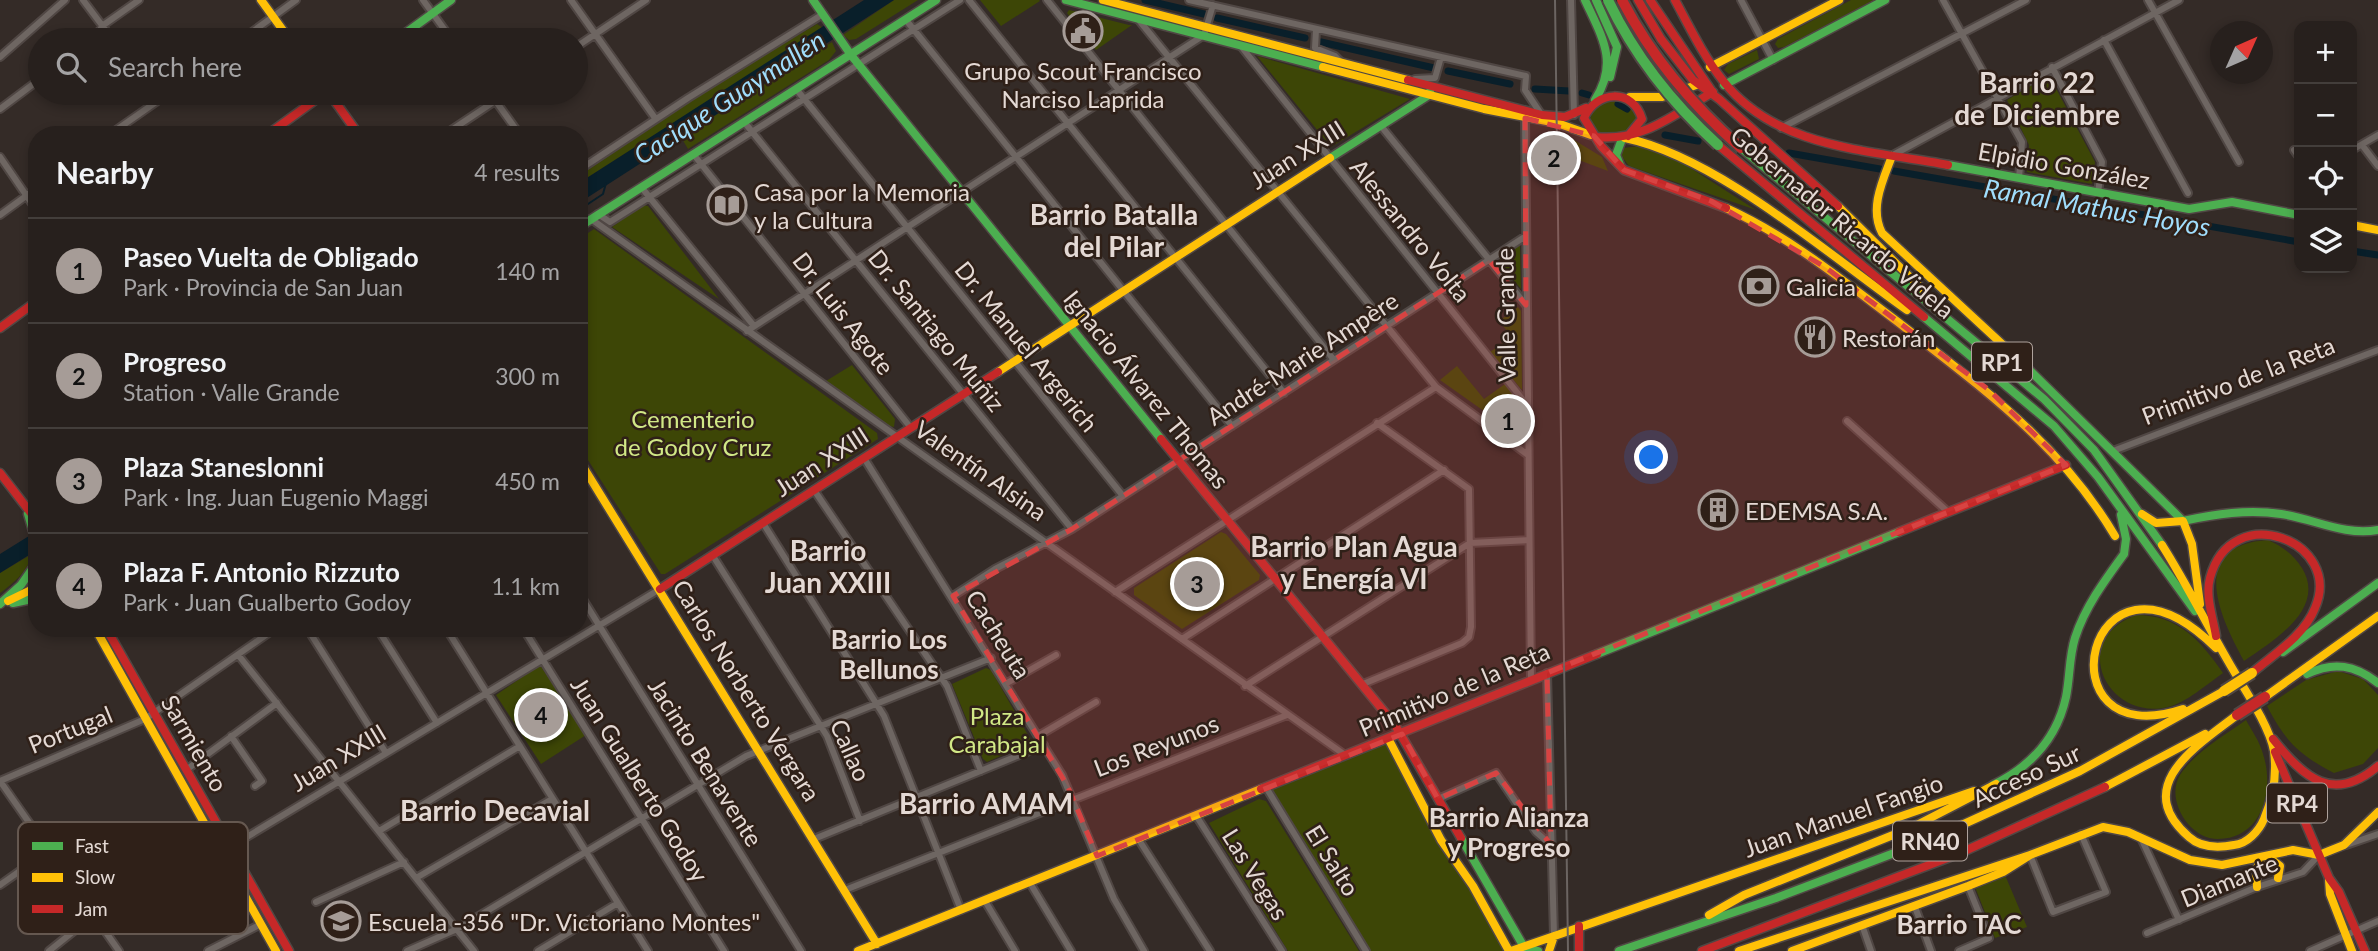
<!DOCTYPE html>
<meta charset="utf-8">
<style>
:root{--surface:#27201d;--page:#332d2a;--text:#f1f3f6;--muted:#a4a3a4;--line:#433e3b;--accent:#a69c97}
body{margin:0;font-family:Lato,sans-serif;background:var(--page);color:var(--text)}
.controls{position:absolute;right:21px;top:21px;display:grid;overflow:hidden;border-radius:14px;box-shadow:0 4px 10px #0003}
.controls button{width:63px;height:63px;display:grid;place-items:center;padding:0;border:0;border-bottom:2px solid var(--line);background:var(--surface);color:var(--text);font:35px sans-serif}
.compass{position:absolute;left:2210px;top:21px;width:63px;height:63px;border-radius:50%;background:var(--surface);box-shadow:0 4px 10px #0003;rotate:45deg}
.you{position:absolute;left:1652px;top:458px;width:24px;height:24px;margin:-18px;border:5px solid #fff;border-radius:50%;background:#1a73e8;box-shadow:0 0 0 10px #1a73e833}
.badge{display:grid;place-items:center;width:46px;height:46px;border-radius:50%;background:var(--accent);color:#111;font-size:23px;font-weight:700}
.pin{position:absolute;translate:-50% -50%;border:4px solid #fff;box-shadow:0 2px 7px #0006}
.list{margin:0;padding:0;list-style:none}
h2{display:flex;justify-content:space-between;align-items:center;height:91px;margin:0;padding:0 28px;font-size:30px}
h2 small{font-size:23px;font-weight:400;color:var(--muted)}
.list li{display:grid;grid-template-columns:46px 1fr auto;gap:21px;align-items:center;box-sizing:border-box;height:105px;padding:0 28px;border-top:2px solid var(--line)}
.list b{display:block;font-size:26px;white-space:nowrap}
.list p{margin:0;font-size:23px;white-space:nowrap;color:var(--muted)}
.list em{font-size:23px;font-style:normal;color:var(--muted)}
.icon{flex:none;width:38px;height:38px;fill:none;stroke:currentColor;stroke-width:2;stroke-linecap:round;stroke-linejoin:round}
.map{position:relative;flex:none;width:2378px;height:951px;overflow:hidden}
.search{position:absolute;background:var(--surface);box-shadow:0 4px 10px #0003;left:28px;top:28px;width:560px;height:77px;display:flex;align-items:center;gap:18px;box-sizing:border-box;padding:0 24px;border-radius:38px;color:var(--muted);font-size:26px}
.panel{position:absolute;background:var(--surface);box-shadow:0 4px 10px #0003;left:28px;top:126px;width:560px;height:511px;border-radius:28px}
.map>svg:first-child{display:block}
</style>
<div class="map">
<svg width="2378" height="951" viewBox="0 0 2378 951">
<rect width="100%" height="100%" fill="#342b27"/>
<path fill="#3d4606" d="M894,0H918L856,39L849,40L843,35Z
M980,0H1039L1040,1L1001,26Z
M1851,0H1874L1784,47L1778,48L1775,44L1778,39Z
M1069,10L1129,25H1132L1096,50L1067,13Z
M817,24L823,28L579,183V176L727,77Z
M832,42L836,51L829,60L688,149L681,137Z
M1757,50L1759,59L1729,74L1724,70L1728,64Z
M1257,56L1410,99L1331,147Z
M2045,77L2051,79L2095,162L2092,184L2027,172L2029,145L2007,100Z
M1624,101L1636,109L1639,119L1632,130L1611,135L1597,132L1590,121C1593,103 1608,101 1624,101Z
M1571,138L1602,157L1608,171L1568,156Z
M1640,146L1667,153L1756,210L1629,166L1620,154L1623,148Z
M643,205L648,206L719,299L612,227Z
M594,229L877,433L878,439L665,574H661L579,446V239Z
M1520,245L1521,289L1498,261Z
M1518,307L1521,311L1522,390L1490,352L1512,337L1499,321Z
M852,365L895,419L894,427L886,425L826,381Z
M1457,366L1484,399L1505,384L1522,405V438L1440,380Z
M1221,532L1226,534L1260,575L1259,580L1182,629L1134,595V588Z
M2268,540C2283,547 2293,554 2302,568C2327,609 2273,641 2244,661C2219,616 2187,545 2268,540Z
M32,554C28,571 14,583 0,593V573Z
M2136,615C2178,615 2201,641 2223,673C2207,684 2186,703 2168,707C2108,722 2067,641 2136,615Z
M540,665L586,735L541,764L496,695Z
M986,668L991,670L1032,742L987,762L983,759L952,684Z
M2338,671L2363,679L2378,695V748L2363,764L2334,773C2298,754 2286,742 2267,706L2306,680Z
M2246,720C2252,731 2260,742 2263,754C2275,790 2262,839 2218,839C2189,839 2165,799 2180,775C2196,751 2224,736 2246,720Z
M1389,740L1509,951H1366L1267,789Z
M1259,799L1266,801L1359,951H1288L1209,823Z
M2005,875L2027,927L1995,938L1975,887Z"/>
<path fill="#091f2a" d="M864,0H894L579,203V183Z
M37,531V550L0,573V554Z"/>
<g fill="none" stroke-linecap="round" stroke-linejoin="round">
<path stroke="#091f2a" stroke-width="2" d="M579,210L603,194L606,183"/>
<path stroke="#091f2a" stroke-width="7" d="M1145,0L1204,14
M1217,18L1305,38
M1321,42L1434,68
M1448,71L1510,84
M1535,89L1569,91
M1582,93L1589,95
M1618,104L1627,109
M1665,135L1698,141
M1753,150H1762
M1789,153L1880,169
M1894,171L2299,242
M2352,251L2378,255"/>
<g stroke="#504744" stroke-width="10">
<path id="street" d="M83,0L113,40
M423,0L452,40
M571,0L655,118
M969,0L1284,393
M1047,0L1334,360
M1189,0L1526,76L1525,90L1541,114
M1571,0L1574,115
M1741,0L1773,60
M1943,0L2022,142L2019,178
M2148,0L2239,162
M1138,19L1436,387L1528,455
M906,20L1232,426
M1316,30L1315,48L1335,56L1342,63
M95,40L102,26L139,0
M241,40L296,0
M2104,40L2188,193
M1240,45L1527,405
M576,47L646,0
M0,57L65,0
M2052,67L2102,162L2098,193
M1415,79L1435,78L1441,57
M797,90L1123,496
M490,93L520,135
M0,109L40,79
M1525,118L1531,680
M745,123L1072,529
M1381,126L1526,305
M1781,128L2026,0
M109,135L169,93
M444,135L507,93
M2362,145L2378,166
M2294,150L2299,157
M2352,150L2378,135
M694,155L911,428
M1893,155L2179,0
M0,157L37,211
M579,170L688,98L823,14
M642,188L754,326
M598,214L610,222L960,0
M0,215L37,188
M591,219L1345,755
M747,331L1204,35L1213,5
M1847,421L1948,512
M2113,451L2378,350
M864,458L1062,775L1114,899L1144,951
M814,490L947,686L981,771
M763,523L884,716L961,910
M713,556L827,736L860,821
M1115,592L1436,387
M579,593L801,951
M953,596L995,569L1072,529L1526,236
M307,628L386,753
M377,628L437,723
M446,628L648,951
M523,628L724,951
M1182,639L1444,470
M239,656L474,951
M1547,673L1554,936
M1007,683L1056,655
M1363,684L1462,643L1469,637L1471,627L1469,489L1377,423
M1245,686L1470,543L1529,540
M231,736L262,781L255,786
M1038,736L1096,702
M186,770L277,703
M0,781L145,719L276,628
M0,781L119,951
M1267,789L1366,951
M1438,799L1496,773L1536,832L1551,845
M1197,817L1282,951
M379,831L520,746
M2141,838L2179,920
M814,839L1044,745
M1139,840L1210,951
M2346,845L2378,834
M2030,855L2053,912L2106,892L2081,834
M416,878L552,799
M1030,883L1071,951
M0,885C29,865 56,843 91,836
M845,890L1287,715
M985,901L1015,951
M316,902L404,862
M1915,907L1931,951
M1862,925L1871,951
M2147,933L2257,887L2303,872L2319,855
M49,951L94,915L230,847L660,589
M208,951L261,924
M407,951L457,929L746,756L991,658
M538,951L618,903
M1959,951L1989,938L1968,886
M2310,951L2378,921"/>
</g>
<g stroke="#504744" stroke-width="11">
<path id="fast" d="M813,0L851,55L1161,439
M1066,0L1323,67
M1585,0C1602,37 1619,62 1595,100
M1596,0L1617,47L1610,77
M396,40L451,0
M1724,85L1885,0
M1741,148L2044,399L2094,450L2162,545
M1330,158L1429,95L1431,88
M1620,165L1616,155L1622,139
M1948,165L2189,209L2232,202L2299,215
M579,227L936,0
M1924,317L2054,426L2098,477L2195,611
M2016,357L2183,521C2215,514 2248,509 2281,514C2315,519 2343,536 2378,530
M28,514L37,545
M2121,515L2126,539L2124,554
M13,603L37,598
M0,604L21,585L37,562
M2283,652L2378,583
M1597,654L1899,532
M2307,674C2334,661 2355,665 2378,683
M1993,785C2030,767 2057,738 2066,697C2070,677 2069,657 2075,638C2085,607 2105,580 2124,554
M1461,838L1524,947
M1524,947L1538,951
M1619,951L1776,898L1931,839"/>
</g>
<g stroke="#504744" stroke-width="11">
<path id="slow" d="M261,0L290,40
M1103,0L1408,80
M1323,67L1484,109L1557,123L1591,135
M1710,67L1839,0
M1630,97H1662L1702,83
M1625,138C1717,157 1829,255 1907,310
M1892,156C1883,180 1869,208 1882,233L2016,357
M1838,206L1922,289
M1726,208C1790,237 1842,280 1898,322C1982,388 2059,442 2115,536
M2352,225L2378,230
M998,372L1330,158
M579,460L877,944
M2142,514L2156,523L2183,521L2192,544L2200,604
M2162,545C2186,583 2206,623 2228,661C2242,686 2269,724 2274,751C2277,774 2273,798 2264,819C2259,831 2247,844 2234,845C2218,848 2201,848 2189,837C2130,786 2198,745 2237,715
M8,601L37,587
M95,628L276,951
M2265,697L2378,616
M2183,709C2037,758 2086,519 2216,648
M1389,740L1441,840L1473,886L1509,951
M2105,787L2205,734
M1931,839L2080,771L2224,691
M2267,856L2280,866L2278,878
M2329,880L2330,894L2352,951
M2257,887L2256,870L2262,857
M1709,915L1744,895L1913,827L1996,784
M858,951L1261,789
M1511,951L1974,791
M1549,951L1554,936
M1739,951L2030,855
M1792,951L1968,886L2003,872L2030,855L2103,827L2128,832L2190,860L2222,865L2293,850L2319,855L2344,845L2378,812"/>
</g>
<g stroke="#504744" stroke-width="11">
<path id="jam" d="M1638,0L1661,39L1693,80L1719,99L1838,206
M1650,0L1711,90
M1675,0C1690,28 1704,57 1724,82C1777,149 1871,150 1948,165
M1408,80L1542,115L1565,117L1586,108
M329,93L359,135
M267,135L325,93
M1628,136L1642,119C1633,88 1596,90 1584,118L1601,146L1624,170L1726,208
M1596,137C1642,142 1675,114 1713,92
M1718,145L1924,317
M0,328L37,301
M1161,439L1395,725L1461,838
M0,473L37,521
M1899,532L2066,465
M660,589L998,372
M106,628L289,951
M2216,636C2213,618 2205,596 2210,578C2231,498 2344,541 2315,608C2304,636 2274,654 2252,673
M2273,739C2304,778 2333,804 2378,766
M2275,752L2329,878L2339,892L2365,951
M1261,789L1597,654
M1579,926V951
M1702,951L1958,854L2105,787"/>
</g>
<use href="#street" stroke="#6e6662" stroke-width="6"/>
<use href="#fast" stroke="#4caf50" stroke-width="8"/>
<use href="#slow" stroke="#ffc107" stroke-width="8"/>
<use href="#jam" stroke="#c62828" stroke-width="8"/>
<path stroke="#6b6461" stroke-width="2" d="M1555,0L1568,951"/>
<g stroke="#504744" stroke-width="14" stroke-linecap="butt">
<path id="fast-bridge" d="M1608,0C1635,57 1672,103 1718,145"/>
</g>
<g stroke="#504744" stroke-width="14" stroke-linecap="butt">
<path id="slow-bridge" d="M2224,691L2252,673"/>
</g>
<g stroke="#504744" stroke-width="14" stroke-linecap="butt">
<path id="jam-bridge" d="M1622,0C1652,58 1692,105 1741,148
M2237,715L2265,697"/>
</g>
<use href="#fast-bridge" stroke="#4caf50" stroke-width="10"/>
<use href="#slow-bridge" stroke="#ffc107" stroke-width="10"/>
<use href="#jam-bridge" stroke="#c62828" stroke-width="10"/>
</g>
<path fill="#d84342" fill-opacity="0.2" stroke="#d84342" stroke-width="5" stroke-dasharray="14 9" stroke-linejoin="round" d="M1525,118L1594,136L1624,170L1711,201L1825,267L1989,390L2066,465L1547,673L1551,845L1496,773L1438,799L1402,734L1097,856L1068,787L953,596L1072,529L1489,260L1526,305Z"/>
<defs>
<g id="civic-ring" transform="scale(2.0125)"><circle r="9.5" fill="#2f2018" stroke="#a69c97" stroke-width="1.5"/><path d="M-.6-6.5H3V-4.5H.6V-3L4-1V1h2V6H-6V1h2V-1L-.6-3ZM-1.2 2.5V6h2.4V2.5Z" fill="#a69c97"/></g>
<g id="library-ring" transform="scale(2.0125)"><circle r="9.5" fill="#2f2018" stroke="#a69c97" stroke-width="1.5"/><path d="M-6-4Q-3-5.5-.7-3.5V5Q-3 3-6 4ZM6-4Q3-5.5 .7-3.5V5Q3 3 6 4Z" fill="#a69c97"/></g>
<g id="bank-ring" transform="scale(2.0125)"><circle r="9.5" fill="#2f2018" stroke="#a69c97" stroke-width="1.5"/><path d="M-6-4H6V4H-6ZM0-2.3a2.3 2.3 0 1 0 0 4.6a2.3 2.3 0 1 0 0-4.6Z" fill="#a69c97"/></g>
<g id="restaurant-ring" transform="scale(2.0125)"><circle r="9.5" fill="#2f2018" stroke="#a69c97" stroke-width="1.5"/><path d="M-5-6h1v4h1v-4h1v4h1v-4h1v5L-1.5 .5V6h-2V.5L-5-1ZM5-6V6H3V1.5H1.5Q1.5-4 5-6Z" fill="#a69c97"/></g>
<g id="building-ring" transform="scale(2.0125)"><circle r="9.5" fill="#2f2018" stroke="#a69c97" stroke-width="1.5"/><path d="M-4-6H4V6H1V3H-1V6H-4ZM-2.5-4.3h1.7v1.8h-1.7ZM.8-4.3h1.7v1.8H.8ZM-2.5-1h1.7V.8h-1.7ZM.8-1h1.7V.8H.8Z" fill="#a69c97"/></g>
<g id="school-ring" transform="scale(2.0125)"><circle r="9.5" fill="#2f2018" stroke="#a69c97" stroke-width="1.5"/><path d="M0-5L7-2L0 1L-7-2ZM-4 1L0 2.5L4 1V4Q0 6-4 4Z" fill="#a69c97"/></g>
</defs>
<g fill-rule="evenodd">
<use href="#civic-ring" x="1083" y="31"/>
<use href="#library-ring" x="727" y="205"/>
<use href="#bank-ring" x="1759" y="286"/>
<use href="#restaurant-ring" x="1815" y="337"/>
<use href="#building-ring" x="1718" y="510"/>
<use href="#school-ring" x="341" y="921"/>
</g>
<g text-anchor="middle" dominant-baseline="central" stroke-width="5" stroke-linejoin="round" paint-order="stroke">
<g fill="#2f2018" stroke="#aea29c" stroke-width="2">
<rect x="1972" y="342.5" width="60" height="39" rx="5"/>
<rect x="2267" y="783.5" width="60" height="39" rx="5"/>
<rect x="1893" y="821.5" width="74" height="39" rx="5"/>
</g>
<g font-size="23" font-weight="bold" fill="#e4d9d4">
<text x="2002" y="362">RP1</text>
<text x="2297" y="803">RP4</text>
<text x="1930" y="841">RN40</text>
</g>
<g font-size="24" fill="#e4d9d4" stroke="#2f2018" text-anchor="start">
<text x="1083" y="70" text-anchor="middle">Grupo Scout Francisco<tspan x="1083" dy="28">Narciso Laprida</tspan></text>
<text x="754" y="191">Casa por la Memoria<tspan x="754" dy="28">y la Cultura</tspan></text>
<text x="1786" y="286">Galicia</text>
<text x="1842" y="337">Restorán</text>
<text x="1745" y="510">EDEMSA S.A.</text>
<text x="368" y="921">Escuela -356 "Dr. Victoriano Montes"</text>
</g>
<g font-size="24" fill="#e4d9d4" stroke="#2f2018">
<text transform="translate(1297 154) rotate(-32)">Juan XXIII</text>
<text transform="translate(2064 165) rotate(10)">Elpidio González</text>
<text transform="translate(1843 222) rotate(40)">Gobernador Ricardo Videla</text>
<text transform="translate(1411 230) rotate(51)">Alessandro Volta</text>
<text transform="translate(844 313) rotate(52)">Dr. Luis Agote</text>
<text transform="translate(1505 315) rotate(-91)">Valle Grande</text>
<text transform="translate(937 330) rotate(51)">Dr. Santiago Muñiz</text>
<text transform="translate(1027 346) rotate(51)">Dr. Manuel Argerich</text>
<text transform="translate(1302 358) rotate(-33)">André-Marie Ampère</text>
<text transform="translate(2238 380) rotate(-21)">Primitivo de la Reta</text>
<text transform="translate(1147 389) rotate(51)">Ignacio Álvarez Thomas</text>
<text transform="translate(821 461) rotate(-33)">Juan XXIII</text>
<text transform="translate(981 470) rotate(35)">Valentín Alsina</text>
<text transform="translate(999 634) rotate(58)">Cacheuta</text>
<text transform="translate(1454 689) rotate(-23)">Primitivo de la Reta</text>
<text transform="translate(747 690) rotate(58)">Carlos Norberto Vergara</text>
<text transform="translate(70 729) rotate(-22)">Portugal</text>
<text transform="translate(195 743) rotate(60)">Sarmiento</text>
<text transform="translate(1156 745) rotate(-21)">Los Reyunos</text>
<text transform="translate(851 750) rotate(66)">Callao</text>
<text transform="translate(338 757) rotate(-31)">Juan XXIII</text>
<text transform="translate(706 762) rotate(58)">Jacinto Benavente</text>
<text transform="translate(2026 775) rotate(-25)">Acceso Sur</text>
<text transform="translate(640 779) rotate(58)">Juan Gualberto Godoy</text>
<text transform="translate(1843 815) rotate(-19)">Juan Manuel Fangio</text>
<text transform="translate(1333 860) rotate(58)">El Salto</text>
<text transform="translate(1256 874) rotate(58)">Las Vegas</text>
<text transform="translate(2229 880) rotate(-22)">Diamante</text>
</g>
<g font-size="24" fill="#d1e886" stroke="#2f2018">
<text x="693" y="418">Cementerio<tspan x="693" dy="28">de Godoy Cruz</tspan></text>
<text x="997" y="715">Plaza<tspan x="997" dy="28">Carabajal</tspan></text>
</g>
<g font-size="26" font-style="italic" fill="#a0ddfc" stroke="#2f2018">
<text transform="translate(729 97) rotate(-33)">Cacique Guaymallén</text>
<text transform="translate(2097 207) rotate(10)">Ramal Mathus Hoyos</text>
</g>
<g font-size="26" font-weight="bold" fill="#e4d9d4" stroke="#2f2018">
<text x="889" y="639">Barrio Los<tspan x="889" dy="30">Bellunos</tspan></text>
<text x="1509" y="817">Barrio Alianza<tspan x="1509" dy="30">y Progreso</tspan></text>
<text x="1959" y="924">Barrio TAC</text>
</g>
<g font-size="28" font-weight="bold" fill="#e4d9d4" stroke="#2f2018">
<text x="2037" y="82">Barrio 22<tspan x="2037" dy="32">de Diciembre</tspan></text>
<text x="1114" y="214">Barrio Batalla<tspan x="1114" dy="32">del Pilar</tspan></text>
<text x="1354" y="546">Barrio Plan Agua<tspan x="1354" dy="32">y Energía VI</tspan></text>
<text x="828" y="550">Barrio<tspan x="828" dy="32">Juan XXIII</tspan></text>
<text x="986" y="803">Barrio AMAM</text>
<text x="495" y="810">Barrio Decavial</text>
</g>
</g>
<rect x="18" y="822" width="230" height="112" rx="10" fill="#2f2018" stroke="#655850" stroke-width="2"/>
<rect x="32" y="842" width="31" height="8" fill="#4caf50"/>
<rect x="32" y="873" width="31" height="9" fill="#ffc107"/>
<rect x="32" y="905" width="31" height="8" fill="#c62828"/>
<g font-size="19" fill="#e4d9d4">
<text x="75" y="853">Fast</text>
<text x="75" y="884">Slow</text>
<text x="75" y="916">Jam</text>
</g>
</svg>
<div class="controls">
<button>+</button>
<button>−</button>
<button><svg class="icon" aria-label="locate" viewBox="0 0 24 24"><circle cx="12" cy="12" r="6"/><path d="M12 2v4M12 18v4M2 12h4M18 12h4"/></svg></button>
<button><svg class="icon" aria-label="layers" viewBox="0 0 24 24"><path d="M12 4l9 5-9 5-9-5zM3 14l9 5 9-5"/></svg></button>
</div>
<svg class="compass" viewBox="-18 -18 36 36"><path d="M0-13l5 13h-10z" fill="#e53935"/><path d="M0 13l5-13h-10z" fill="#a4a3a4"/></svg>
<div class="you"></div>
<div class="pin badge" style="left:1508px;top:421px">1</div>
<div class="pin badge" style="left:1554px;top:158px">2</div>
<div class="pin badge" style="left:1197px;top:584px">3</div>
<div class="pin badge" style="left:541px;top:715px">4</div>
<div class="search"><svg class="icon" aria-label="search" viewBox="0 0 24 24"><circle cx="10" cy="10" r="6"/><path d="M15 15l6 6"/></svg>Search here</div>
<section class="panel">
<h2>Nearby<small>4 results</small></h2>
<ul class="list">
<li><span class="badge">1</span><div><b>Paseo Vuelta de Obligado</b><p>Park · Provincia de San Juan</p></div><em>140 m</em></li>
<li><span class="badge">2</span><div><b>Progreso</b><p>Station · Valle Grande</p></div><em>300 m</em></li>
<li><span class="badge">3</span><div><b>Plaza Staneslonni</b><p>Park · Ing. Juan Eugenio Maggi</p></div><em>450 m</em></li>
<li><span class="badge">4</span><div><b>Plaza F. Antonio Rizzuto</b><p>Park · Juan Gualberto Godoy</p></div><em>1.1 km</em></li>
</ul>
</section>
</div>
